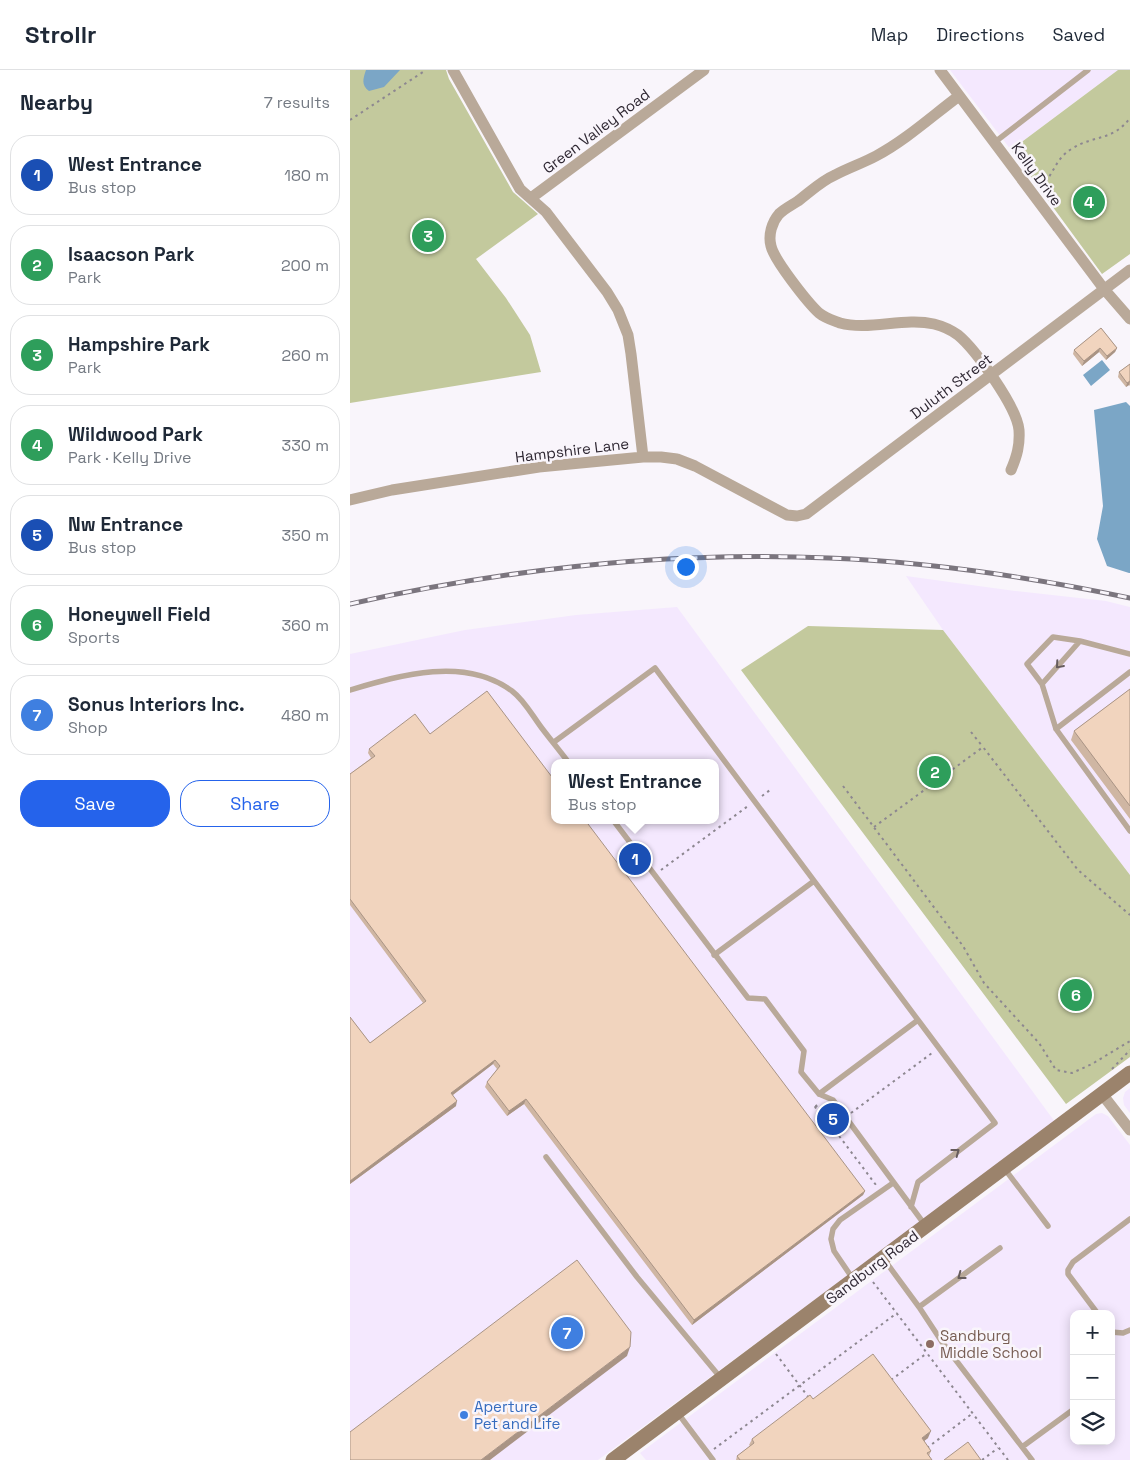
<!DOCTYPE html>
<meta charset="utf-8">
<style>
:root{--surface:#fff;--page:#f2f2f3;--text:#1f2937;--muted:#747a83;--line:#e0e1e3;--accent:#2563eb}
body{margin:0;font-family:"Space Grotesk",sans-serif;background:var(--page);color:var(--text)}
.controls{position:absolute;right:15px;bottom:15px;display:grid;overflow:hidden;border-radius:10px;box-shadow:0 2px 12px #0003}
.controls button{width:45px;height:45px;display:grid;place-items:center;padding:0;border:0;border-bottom:1px solid var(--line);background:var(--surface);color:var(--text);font:25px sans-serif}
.you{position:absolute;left:335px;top:496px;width:18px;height:18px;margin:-12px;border:4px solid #fff;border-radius:50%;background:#1a73e8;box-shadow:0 0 0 8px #1a73e833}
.badge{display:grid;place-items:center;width:32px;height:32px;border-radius:50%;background:var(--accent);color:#fff;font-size:16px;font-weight:700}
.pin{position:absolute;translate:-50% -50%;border:2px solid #fff;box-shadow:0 1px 5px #0006}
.popup{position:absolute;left:201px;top:689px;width:168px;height:65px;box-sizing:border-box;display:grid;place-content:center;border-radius:10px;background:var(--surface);filter:drop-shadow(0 1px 4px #0005);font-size:16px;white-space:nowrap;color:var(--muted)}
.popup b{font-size:19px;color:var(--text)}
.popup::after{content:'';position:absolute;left:50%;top:100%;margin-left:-10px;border:10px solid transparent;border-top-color:var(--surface)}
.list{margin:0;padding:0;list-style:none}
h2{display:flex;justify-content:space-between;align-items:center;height:65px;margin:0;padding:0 20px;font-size:21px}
h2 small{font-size:16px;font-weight:400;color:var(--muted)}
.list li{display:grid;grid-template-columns:32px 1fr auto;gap:15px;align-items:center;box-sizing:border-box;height:80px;margin:0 10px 10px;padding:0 10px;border:1px solid var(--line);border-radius:20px}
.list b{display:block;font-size:19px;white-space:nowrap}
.list p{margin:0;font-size:16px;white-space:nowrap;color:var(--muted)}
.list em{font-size:16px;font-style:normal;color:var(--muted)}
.actions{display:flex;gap:10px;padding:15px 20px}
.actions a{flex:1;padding:11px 0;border:1px solid var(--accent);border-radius:20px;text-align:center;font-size:18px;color:var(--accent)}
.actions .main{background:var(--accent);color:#fff}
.icon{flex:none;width:28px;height:28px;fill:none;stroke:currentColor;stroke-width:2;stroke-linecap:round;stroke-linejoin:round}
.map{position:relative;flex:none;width:780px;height:1390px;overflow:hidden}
header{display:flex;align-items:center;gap:30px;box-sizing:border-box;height:70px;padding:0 25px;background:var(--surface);border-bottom:1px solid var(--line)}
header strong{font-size:24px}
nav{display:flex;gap:28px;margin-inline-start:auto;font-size:18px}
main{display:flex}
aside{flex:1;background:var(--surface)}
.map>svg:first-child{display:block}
</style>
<header>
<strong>Strollr</strong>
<nav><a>Map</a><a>Directions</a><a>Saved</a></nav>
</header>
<main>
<aside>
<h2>Nearby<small>7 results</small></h2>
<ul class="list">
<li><span class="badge" style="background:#1a4fb4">1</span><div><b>West Entrance</b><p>Bus stop</p></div><em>180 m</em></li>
<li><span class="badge" style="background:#2e9e5b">2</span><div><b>Isaacson Park</b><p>Park</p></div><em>200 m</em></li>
<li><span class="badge" style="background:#2e9e5b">3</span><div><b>Hampshire Park</b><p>Park</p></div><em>260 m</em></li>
<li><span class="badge" style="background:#2e9e5b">4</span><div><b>Wildwood Park</b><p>Park · Kelly Drive</p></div><em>330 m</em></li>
<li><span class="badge" style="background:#1a4fb4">5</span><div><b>Nw Entrance</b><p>Bus stop</p></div><em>350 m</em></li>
<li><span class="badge" style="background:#2e9e5b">6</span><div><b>Honeywell Field</b><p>Sports</p></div><em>360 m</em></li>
<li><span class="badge" style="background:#3f7fe0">7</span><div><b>Sonus Interiors Inc.</b><p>Shop</p></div><em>480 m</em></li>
</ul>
<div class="actions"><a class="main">Save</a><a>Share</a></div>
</aside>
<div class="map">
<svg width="780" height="1390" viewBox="0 0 780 1390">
<rect width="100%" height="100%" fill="#f9f5fb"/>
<path fill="#f4e8fe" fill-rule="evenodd" d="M600,0H768L661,80Z
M556,506L665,521L756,531L780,537V805L593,560Z
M327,537L705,1052L248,1390H0V584L115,560L226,545ZM205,693H365V750H205Z
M780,1018V1043L774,1035L773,1028L775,1022Z
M752,1043L758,1046L780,1075V1390H296L290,1383L746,1044ZM724,1244H761V1371H724Z"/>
<path fill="#c3c99d" d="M0,0H96L99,9L163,122L188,144L126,189L156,228L180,265L191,302L0,333Z
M768,0H780V184L752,204L661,80Z
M458,556L593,560L780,805V987L716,1034L391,600Z"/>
<path fill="#7ba6c6" d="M16,0H50L34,17L19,21C11,15 13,9 16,0Z
M752,290L760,300L741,316L733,305Z
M776,332L780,336V503H779L757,496L747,469L753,436L744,340Z"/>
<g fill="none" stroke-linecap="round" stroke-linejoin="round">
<path stroke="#8d8790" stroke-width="2" stroke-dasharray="2.5 4" stroke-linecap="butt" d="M0,50L76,0
M691,116C705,104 704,89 723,78C744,65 763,71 780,48
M621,662L633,677
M493,716L613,876L634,913L689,973L706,1000L722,1003L742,994L780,971
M412,726L420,720
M524,757L633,677L728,800L780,845
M311,800L398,736
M762,999L780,980
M501,1043L582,983
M479,1061L464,1035L465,1034L526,1115
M523,1212L658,1390
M426,1284L459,1328
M541,1310L577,1283
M577,1378L623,1343
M364,1379L547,1243
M632,1390L648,1378"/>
<path stroke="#b9a999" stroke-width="5.5" d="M645,72L738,0
M780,584L730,571L692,614L706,659L780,761
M692,614L677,594L703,567L730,571
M0,620C51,605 115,586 162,621C174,630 182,645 191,657C200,669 210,681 219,693
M706,659L780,602
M204,672L305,598L568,950
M263,750L398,928L415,929L454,981L451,1002L469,1024L483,1030L575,1155
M364,885L464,811
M469,1024L568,950L645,1053L568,1112L561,1137
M196,1087L287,1207L370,1307
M654,1098L698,1156
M533,1188L569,1237L592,1272L682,1390
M503,1209L484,1181L481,1169L483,1159L490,1150L543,1113
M569,1237L650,1178
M748,1244L718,1204V1200L723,1192L780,1149
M761,1262L773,1263L780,1260
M327,1342L363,1390
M672,1377L724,1339"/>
<path stroke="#b9a999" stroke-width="11" d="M103,0L170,119L196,142L257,222L268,240L278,265L281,284L293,387
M590,0L754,219L780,249
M609,26C582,46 556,70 526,86C513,93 498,98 485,105C471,111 460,122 448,131C442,135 434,139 429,144C422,152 418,165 421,176C424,190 458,233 469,243C475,248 482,250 490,253C519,261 554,247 584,254C592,256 601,260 608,265C625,279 667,337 669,360C670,375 667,386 661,400
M181,128L354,0
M0,430L42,420L189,397L293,387H311L327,389L345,396L437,445L447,446L456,444L780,200
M752,1024L780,1060"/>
<path stroke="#9b836c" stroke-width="15" d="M263,1390L780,1003"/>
<g stroke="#7b757e" stroke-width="5">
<path id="rail" d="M0,534C156,499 318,481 479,488C580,492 681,507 780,528"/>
</g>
<use href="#rail" stroke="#f9f5fb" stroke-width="3" stroke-dasharray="9" stroke-linecap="butt"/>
</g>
<path fill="#cfb6a3" d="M751,258L767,278L765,282L756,290L749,282L732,296L723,284L724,280Z
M780,294V316L779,315L776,317L768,307L769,302Z
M780,619V749L721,670L724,661Z
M80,664L515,1121L513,1125L342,1255L174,1034L157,1046L135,1017L137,1012L147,999L143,994L103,1025L106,1036L0,1114V947L20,973L73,933L0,835V704L21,688L18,683L19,679Z
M463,1329L578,1368L574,1371L581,1381L579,1386L582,1390H386L387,1386L400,1376L399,1375L402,1369Z"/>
<path fill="#a99485" d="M750,278L749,282L732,296L734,291Z
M767,278L765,282L756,290L757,286Z
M780,311L779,315L776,317L777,313Z
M145,990L143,994L100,1027L101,1023Z
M176,1029L174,1034L157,1046L159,1041Z
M107,1031L106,1036L0,1114V1111Z
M515,1121L513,1125L342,1255L344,1250Z
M280,1277L277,1286L140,1390H131Z
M581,1361L578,1368L569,1375L572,1368Z"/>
<path fill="#f1d4be" stroke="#a99485" d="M751,258L767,278L757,286L750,278L734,291L724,280Z
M780,294V311L777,313L769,302Z
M780,619V736L724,661Z
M137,621L205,711V750H235L515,1121L344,1250L176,1029L159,1041L137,1012L150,996L145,990L101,1023L107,1031L0,1111V947L20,973L76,931L0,829V704L25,686L19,679L65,644L80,664Z
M227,1190L281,1262L280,1277L131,1390H0V1362Z
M523,1284L581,1361L572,1368L581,1381L577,1383L582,1390H390L387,1386L404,1373L402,1369L460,1325L463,1329Z
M618,1372L631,1390H594Z"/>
<defs><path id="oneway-chevron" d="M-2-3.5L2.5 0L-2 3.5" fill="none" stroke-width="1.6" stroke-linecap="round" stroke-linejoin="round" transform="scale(1.25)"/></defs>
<g stroke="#665c5c">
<use href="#oneway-chevron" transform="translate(709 595) rotate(131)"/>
<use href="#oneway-chevron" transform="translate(606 1082) rotate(-37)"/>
<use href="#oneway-chevron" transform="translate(611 1206) rotate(143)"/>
</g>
<circle fill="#8d6e63" stroke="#f9f5fb" stroke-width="2" cx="580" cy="1274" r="5"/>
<circle fill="#3f7fe0" stroke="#f9f5fb" stroke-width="2" cx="114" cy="1345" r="5"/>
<g text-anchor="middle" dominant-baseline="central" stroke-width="5" stroke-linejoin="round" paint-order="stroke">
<g font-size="15" fill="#2f2833" stroke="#f9f5fb">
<text transform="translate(246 61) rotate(-37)">Green Valley Road</text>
<text transform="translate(687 104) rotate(54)">Kelly Drive</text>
<text transform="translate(601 316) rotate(-37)">Duluth Street</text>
<text transform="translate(222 380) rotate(-7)">Hampshire Lane</text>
<text transform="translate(522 1197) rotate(-37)">Sandburg Road</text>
</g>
<g font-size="15" fill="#785e54" stroke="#f9f5fb" text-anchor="start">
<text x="590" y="1265">Sandburg<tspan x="590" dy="17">Middle School</tspan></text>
</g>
<g font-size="15" fill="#366cbe" stroke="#f9f5fb" text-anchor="start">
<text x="124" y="1336">Aperture<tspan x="124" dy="17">Pet and Life</tspan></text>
</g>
</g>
</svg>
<div class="controls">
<button>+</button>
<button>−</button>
<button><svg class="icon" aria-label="layers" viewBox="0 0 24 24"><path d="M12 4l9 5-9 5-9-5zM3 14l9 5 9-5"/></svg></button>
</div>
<div class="you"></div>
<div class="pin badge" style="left:285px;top:789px;background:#1a4fb4">1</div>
<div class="popup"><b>West Entrance</b>Bus stop</div>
<div class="pin badge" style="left:585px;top:702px;background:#2e9e5b">2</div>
<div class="pin badge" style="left:78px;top:166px;background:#2e9e5b">3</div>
<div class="pin badge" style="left:739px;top:132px;background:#2e9e5b">4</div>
<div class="pin badge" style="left:483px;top:1049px;background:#1a4fb4">5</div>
<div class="pin badge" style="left:726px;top:925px;background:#2e9e5b">6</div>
<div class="pin badge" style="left:217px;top:1263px;background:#3f7fe0">7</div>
</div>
</main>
